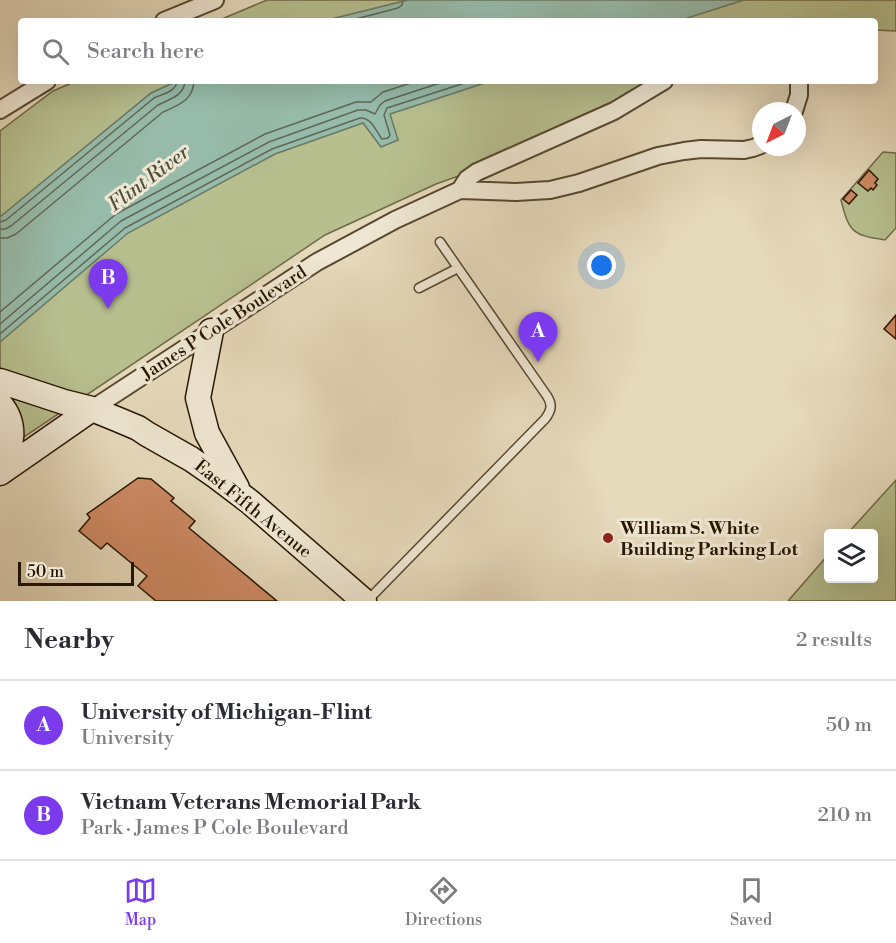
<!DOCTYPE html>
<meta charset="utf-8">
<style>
:root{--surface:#fff;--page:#f2f2f3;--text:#2b2b33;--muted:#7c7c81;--line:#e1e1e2;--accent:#7c3aed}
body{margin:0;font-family:"Libre Bodoni",serif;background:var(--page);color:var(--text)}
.controls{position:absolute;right:18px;bottom:18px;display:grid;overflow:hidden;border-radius:6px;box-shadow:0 6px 24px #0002}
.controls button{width:54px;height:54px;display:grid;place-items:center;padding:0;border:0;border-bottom:2px solid var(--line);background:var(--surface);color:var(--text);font:30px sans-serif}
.compass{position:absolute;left:752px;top:102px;width:54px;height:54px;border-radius:50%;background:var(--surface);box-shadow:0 6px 24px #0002;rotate:222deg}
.scale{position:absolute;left:18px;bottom:15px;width:116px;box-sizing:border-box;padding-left:6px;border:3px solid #271600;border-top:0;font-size:16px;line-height:21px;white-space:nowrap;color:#271600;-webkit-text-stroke:4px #efe7d3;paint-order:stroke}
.you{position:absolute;left:602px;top:266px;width:21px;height:21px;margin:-15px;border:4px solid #fff;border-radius:50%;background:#1a73e8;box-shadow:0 0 0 9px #1a73e833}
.badge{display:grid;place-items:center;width:39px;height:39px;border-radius:50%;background:var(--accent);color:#fff;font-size:20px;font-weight:700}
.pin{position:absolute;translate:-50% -50px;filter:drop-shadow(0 2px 3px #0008)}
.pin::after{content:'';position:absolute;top:32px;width:21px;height:18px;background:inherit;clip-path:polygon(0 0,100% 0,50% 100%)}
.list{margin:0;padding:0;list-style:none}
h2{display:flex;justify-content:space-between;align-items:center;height:78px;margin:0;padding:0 24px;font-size:26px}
h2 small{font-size:20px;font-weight:400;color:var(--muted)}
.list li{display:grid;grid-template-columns:39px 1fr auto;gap:18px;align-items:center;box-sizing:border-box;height:90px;padding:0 24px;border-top:2px solid var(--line)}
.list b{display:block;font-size:22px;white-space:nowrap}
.list p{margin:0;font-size:20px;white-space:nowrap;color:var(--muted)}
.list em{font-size:20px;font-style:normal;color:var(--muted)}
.icon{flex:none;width:33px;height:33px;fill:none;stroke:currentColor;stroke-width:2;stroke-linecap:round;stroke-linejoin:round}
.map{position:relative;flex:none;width:896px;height:601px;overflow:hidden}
.search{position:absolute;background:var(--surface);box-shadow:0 6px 24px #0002;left:18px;right:18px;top:18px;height:66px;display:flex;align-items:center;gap:15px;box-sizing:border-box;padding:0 21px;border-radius:6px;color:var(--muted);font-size:22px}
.sheet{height:258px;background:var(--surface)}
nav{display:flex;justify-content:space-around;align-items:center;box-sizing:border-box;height:84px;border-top:2px solid var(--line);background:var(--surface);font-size:16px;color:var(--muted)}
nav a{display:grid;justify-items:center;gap:3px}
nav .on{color:var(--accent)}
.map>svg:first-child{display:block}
</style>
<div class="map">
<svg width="896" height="601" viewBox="0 0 896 601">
<rect width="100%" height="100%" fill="#e6dabc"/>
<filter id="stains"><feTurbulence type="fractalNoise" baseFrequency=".00333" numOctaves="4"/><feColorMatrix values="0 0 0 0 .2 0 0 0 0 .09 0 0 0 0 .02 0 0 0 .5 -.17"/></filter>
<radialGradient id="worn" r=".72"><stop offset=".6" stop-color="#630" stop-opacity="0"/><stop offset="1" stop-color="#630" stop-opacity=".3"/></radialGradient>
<path fill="#b7bf8f" stroke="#6f6a48" stroke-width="1.5" d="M267,0H896V31L875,30V21H217Z
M76,81H676L588,130L436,184L325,235L0,453V131L53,91Z
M883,152L896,153V228L885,240C852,235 849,232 841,200Z
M896,480V601H788L828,555V578H874V534L848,533Z"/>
<path fill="#97bbaa" stroke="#6a7966" stroke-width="1.5" d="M408,0H744L678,21H323Z
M177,81H491L390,114L398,140L381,147L363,123L275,154L128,233L0,342V217L151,93Z"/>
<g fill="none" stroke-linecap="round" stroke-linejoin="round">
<path stroke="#5f6855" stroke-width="1.5" d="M348,21L398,8L402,5L403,0
M0,222L6,220L154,98C162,94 176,92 177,81
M0,229H5L11,226L158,105C170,99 184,96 185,81
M0,238H7L16,234L163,112C178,105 193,101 194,81
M0,312L116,214L265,134L356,102H371L383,92L417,81
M0,324L121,221L269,142L358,110H366L375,114L380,105L385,101L446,81
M0,334L125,228L272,149L360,118C371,117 376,131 382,139L388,138L390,135L384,115L387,108L471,81"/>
</g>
<path fill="#cd8a64" stroke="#271600" stroke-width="1.5" d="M869,170L878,179L875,183L877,185L873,190L871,188L868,191L858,183Z
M851,190L857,195L849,204L843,199Z
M896,315V339L884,329Z
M138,478L151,479L174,498L171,501L195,521L189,528L277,601H156L138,586L147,576L107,543L101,549L79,531L90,518L87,514Z"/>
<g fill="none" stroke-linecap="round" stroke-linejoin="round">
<g stroke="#57472f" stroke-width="11">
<path id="lane" d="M419,288L458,268
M367,601L545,419C551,411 553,405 547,396L440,242"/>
</g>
<g stroke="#57472f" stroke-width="20">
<path id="street" d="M164,21L215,0
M0,110L47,81
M794,111L799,95V81
M460,190L467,179L477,172L614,111L664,81
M92,409L317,262L395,220L460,190L516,192L550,190L579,183L658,156L684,151L701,149L744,150L753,148L761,145"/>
</g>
<g stroke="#271600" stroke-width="27">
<path id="secondary" d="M211,331L198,398L207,433L237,488
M0,381L64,402L92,409L119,420L138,428L147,434L191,459L217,477L250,502L364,601
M0,404C17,424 13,448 0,468
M0,473L92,409"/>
</g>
<use href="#lane" stroke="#efe7d3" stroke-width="8"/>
<use href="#street" stroke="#efe7d3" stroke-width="16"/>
<use href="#secondary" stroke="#efe7d3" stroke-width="24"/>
</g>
<circle fill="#8f2418" stroke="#efe7d3" stroke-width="2" cx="608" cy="538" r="6"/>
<g text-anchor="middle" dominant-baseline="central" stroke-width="6" stroke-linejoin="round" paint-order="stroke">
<g font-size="18" fill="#271600" stroke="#efe7d3">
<text transform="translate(224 323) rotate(-33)">James P Cole Boulevard</text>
<text transform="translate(253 509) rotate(39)">East Fifth Avenue</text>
</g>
<g font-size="18" font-weight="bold" fill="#271600" stroke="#efe7d3" text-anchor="start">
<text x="620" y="528">William S. White<tspan x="620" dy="21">Building Parking Lot</tspan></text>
</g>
<g font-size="20" font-style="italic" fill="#4e503c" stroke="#efe7d3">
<text transform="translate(149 179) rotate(-37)">Flint River</text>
</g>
</g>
<rect width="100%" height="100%" filter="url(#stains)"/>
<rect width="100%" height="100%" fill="url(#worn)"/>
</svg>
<div class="controls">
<button><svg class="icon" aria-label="layers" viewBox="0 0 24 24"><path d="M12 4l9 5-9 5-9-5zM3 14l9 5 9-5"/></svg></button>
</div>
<svg class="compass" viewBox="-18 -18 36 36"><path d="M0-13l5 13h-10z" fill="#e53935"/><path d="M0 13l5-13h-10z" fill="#7c7c81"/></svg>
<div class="scale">50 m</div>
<div class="you"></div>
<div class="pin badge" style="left:538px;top:362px">A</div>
<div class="pin badge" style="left:108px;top:309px">B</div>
<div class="search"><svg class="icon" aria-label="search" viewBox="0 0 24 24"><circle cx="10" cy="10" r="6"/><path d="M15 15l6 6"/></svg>Search here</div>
</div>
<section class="sheet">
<h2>Nearby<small>2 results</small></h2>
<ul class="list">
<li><span class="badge">A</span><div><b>University of Michigan-Flint</b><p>University</p></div><em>50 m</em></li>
<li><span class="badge">B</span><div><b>Vietnam Veterans Memorial Park</b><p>Park · James P Cole Boulevard</p></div><em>210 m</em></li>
</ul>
</section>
<nav>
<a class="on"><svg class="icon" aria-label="map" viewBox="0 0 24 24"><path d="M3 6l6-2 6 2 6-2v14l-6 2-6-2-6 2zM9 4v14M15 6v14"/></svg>Map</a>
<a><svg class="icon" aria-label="directions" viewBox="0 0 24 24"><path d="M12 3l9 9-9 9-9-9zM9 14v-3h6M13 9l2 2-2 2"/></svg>Directions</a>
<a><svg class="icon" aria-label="saved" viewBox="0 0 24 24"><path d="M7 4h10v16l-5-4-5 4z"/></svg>Saved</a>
</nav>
